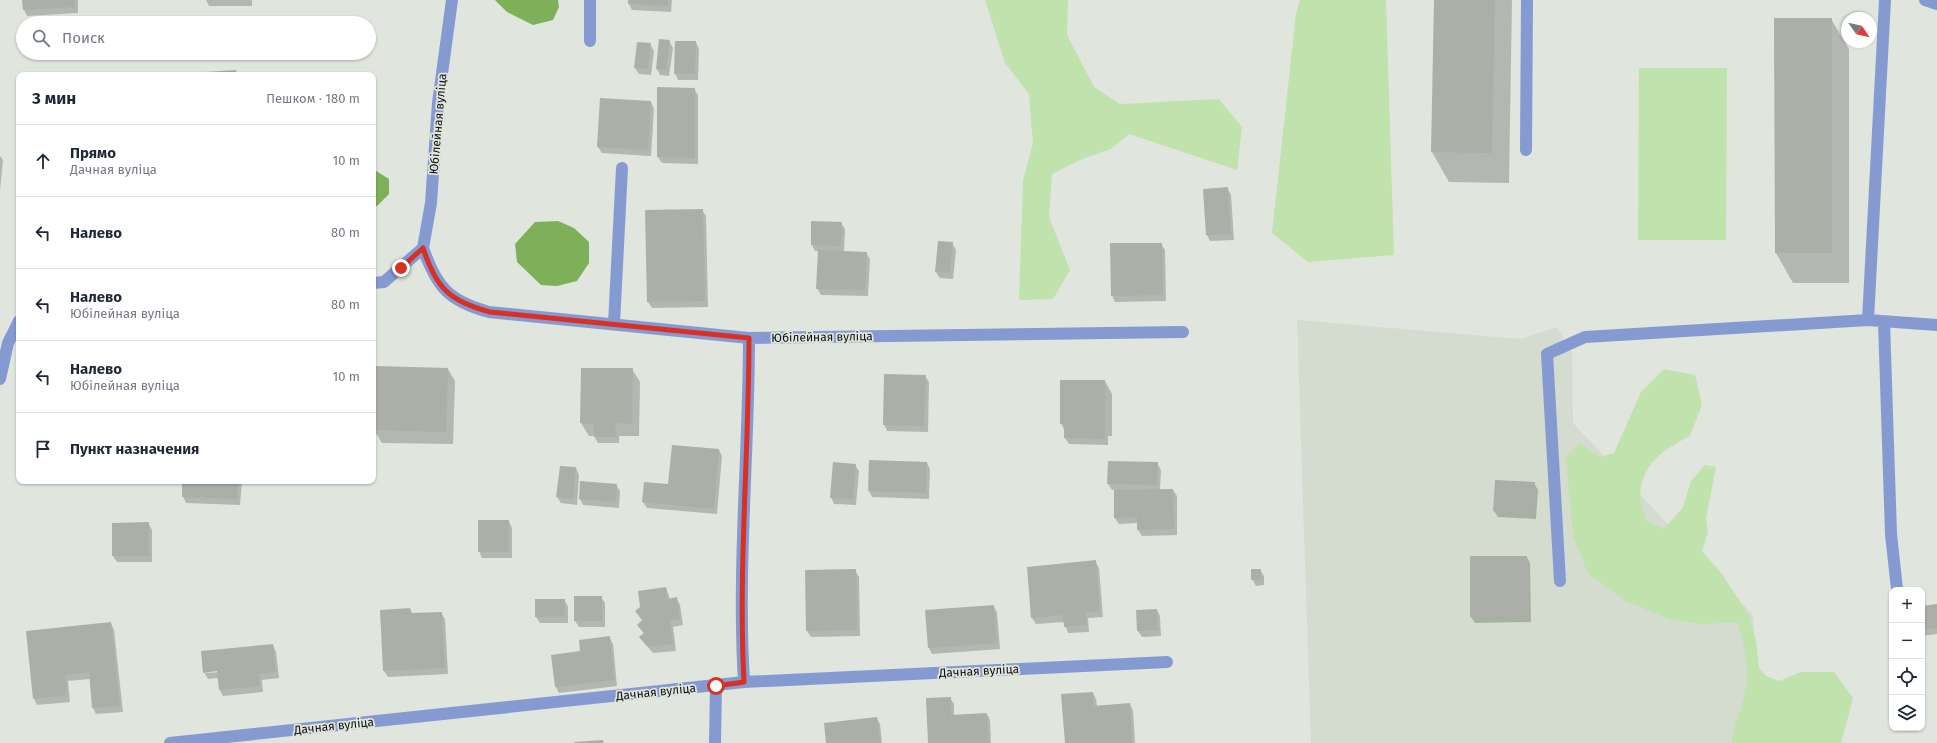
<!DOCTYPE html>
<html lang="ru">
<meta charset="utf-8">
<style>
:root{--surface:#fff;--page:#f2f2f3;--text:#1f2937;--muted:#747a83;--line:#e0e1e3}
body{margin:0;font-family:"Fira Sans",sans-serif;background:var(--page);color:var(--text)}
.controls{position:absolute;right:12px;bottom:12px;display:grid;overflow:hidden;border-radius:8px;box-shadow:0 1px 3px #0004}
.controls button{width:36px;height:36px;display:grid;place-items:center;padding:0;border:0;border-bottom:1px solid var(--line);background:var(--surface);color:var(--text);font:20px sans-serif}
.compass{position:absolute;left:1841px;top:12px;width:36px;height:36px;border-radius:50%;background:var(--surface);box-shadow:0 1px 3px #0004;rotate:124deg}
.stop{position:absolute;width:12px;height:12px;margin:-9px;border:3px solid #d93025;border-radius:50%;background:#fff}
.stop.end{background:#d93025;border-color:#fff;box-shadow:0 1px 4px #0008}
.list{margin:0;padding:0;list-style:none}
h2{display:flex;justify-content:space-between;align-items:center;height:52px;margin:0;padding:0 16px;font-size:17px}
h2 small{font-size:13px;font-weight:400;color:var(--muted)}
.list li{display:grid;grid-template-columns:26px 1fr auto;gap:12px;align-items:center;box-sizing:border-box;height:72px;padding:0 16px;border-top:1px solid var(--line)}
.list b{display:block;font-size:15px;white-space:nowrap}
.list p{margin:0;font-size:13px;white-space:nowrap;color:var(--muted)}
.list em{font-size:13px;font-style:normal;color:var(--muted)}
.icon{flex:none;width:22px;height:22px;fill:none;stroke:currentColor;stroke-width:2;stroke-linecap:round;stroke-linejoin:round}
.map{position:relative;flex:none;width:1937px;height:743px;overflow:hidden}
.search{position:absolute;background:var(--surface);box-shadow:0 1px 3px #0004;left:16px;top:16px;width:360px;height:44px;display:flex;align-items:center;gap:10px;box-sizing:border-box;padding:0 14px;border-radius:22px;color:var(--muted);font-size:15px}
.panel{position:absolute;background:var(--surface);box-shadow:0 1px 3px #0004;left:16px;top:72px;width:360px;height:412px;border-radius:8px}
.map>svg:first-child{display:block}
</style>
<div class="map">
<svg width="1937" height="743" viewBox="0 0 1937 743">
<rect width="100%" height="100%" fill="#e0e5de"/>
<path fill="#d3dcce" d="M1297,320L1521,339L1557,327L1572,353L1573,423L1753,615L1758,743H1311Z"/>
<path fill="#c0e2ac" d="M985,0H1068L1067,35L1094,87L1120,104L1219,99L1242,127L1237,170L1129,134L1111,149L1082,159L1052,174L1049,217L1070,270L1053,299L1019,300L1023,180L1033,143L1029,94L1005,63Z
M1300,0H1386L1394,255L1308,262L1272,233L1296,14Z
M1639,68H1727L1726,240H1638Z
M1664,369L1695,375L1702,405L1690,436C1664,449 1641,464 1640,497C1640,504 1645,514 1647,521L1664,529L1683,507L1691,481L1705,465L1716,467L1706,518L1708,532L1702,551L1722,574L1748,614L1756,640L1759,668L1766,676L1779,681L1801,672H1834L1853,698L1841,743H1732C1733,726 1740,712 1745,695C1751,671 1744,645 1737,622L1703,624L1672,620L1625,601L1588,573L1573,537L1566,456L1580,443L1600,457L1614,453L1641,392Z"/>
<path fill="#7eb05a" d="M495,0H558L559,7L553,20L533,25L507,12Z
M373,169L389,179V194L377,206H373Z
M558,221L574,228L589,242V263L577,281L557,286L541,285L517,262L515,244L535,222Z"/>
<path fill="#0003" fill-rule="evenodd" d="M23,0H78V13L27,16L24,10Z
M206,0H252V6H209Z
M629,0H672L671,12L632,10L629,4Z
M1435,0H1512L1509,183L1449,182L1432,152Z
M1831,19L1849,49V283H1793L1776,253Z
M669,41L673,48L669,76L660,75L657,69Z
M696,42L699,49L698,80H678L675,73Z
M650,44L654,51L651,75L639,74L635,68Z
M658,88L694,89L698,95V164L662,163L658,157Z
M651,102L654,109L651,156L602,153L598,147Z
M0,156L3,160L0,190Z
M1227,188L1231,195L1234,240L1210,241L1207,235Z
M702,210L706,216L708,307L652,308L648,302L646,211Z
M841,223L845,229L844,252L866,253L870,259L868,296L821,295L817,288L819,251H815L812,245Z
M952,243L956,250L953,279L940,278L936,272Z
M1161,244L1165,250L1166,301L1115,302L1112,295Z
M376,367L448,369L455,381L453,444L382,443L374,430Z
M582,369H632L640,382L639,436H619V443H598L594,436H589L581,423Z
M925,376L929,382L928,432L887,431L884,424Z
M1105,381L1112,394V436H1108V445L1069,444L1065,438V432L1061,423Z
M719,450L722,456L717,514L647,508L643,502Z
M1109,462L1157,463L1161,470L1160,490H1173L1177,496V535L1142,536L1138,530V523L1119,524L1115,518V490H1112L1108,484Z
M927,463L930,469L929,499L872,497L869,491Z
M855,465L859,471L856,505L834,504L831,497Z
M576,468L579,475L577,505L561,503L557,497Z
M183,481H242L240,505L186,503L183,496Z
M1534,483L1538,490L1536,519L1498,517L1494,511Z
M616,485L620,491L619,508L583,505L580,499Z
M509,521L512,528V558H482L479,551Z
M148,523L152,530V562H117L113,556V524Z
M1527,557L1530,563L1531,622L1475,623L1471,617Z
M1095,561L1099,568L1103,617L1088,618L1089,632L1068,633L1064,622L1036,624L1032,618L1028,568Z
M855,570L859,577L860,636L811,637L807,631Z
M1260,570L1264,576V585L1256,586L1252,579Z
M666,588L670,599H677L680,605L683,625L673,627L676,651L653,653L640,638L644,634L638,625L643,621L636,611Z
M575,597H601L605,603V627H579L575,621Z
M536,600H564L568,606V623H540L536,617Z
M1937,605V634L1922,636V607Z
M993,606L997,612L1000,649L932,654L929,648L926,611Z
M410,609L413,614L441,613L445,619L448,674L388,677L384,671Z
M1157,610L1160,616L1161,636L1142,637L1138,631Z
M111,623L114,630L123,712L96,714L93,708L90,679L68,681L70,702L37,705L34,699Z
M609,637L613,644L617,686L559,693L556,687L582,652Z
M273,645L276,652L279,678L262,680L263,692L223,696L220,690L218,678L208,679L204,672L202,652ZM222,670V672L205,673V671Z
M1093,693L1096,699L1097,706L1130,704L1133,711L1135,743H1066Z
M950,698L954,704V716L987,714L990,720L991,743H929Z
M877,718L880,724L882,743H827Z"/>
<path fill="#abafa8" d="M22,0H75V7L23,10Z
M628,0H668V6L628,4Z
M1434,0H1495L1492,153L1431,152Z
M1774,18H1832V253H1775Z
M659,39L670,40L666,70L656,69Z
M675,41H696L695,74H674Z
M637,42L651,43L648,69L634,68Z
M236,70L237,75H206V72Z
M657,87L695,88V158L657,157Z
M600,98L651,101L648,150L597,147Z
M1228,187L1231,234L1206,235L1203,189Z
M703,209L705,301L647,302L645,210Z
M811,221L842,222L841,246L811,245Z
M938,241L953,242L950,273L935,272Z
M1110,243H1162L1163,295L1111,296Z
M818,250L867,252L865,290L816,289Z
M375,366L448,368L446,432L373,430Z
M581,368H633L632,424L615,423L616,437H594V424L580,423Z
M884,374L926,375L924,426L883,425Z
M1060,380H1105V439L1064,438V424H1060Z
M672,445L719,449L714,509L642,502L644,482L668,484Z
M869,460L927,462L926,493L868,491Z
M1108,461L1158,462L1157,485L1107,484Z
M833,462L856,464L853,499L830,498Z
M560,466L576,467L573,499L556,497Z
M1495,480L1535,482L1533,513L1493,511Z
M182,481H238L237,499L182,497Z
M580,481L617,484L616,502L579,499Z
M1173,489L1174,529L1137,530V517L1114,518V490Z
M478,520H509V552H478Z
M149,522V556H112V523Z
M1470,556H1527L1528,616L1470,617Z
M1096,560L1100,611L1085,612L1087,625L1064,627L1063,615L1031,618L1027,567Z
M856,569L857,630L806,631L805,570Z
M1251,569H1261V579L1251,580Z
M666,587L668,599L677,597L680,619L670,620L673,644L648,647L639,637L644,633L637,625L642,620L635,611L640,607L638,591Z
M574,596H602V621H574Z
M535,599H565V617H535Z
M1937,604V628L1922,630V606Z
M994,605L997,643L928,648L925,610Z
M410,608L411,613L442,612L445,668L383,671L380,610Z
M1157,609L1158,630L1137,631L1136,610Z
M111,622L120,706L92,708L89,672L65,675L67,695L33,699L26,631Z
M610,636L614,680L555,687L551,655L580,651L579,640Z
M273,644L276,672L259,674L260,686L219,690L217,671L203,673L201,651Z
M1093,692L1094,706L1130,703L1132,743H1065L1061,694Z
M951,697V715L987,713L989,743H928L926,698Z
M877,717L880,743H826L824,723Z
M603,740L604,743H574V742Z"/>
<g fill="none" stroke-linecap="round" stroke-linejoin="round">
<path stroke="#859ad1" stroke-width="12" d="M590,0V41
M1925,0L1937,4
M1526,150L1527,0
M423,248L431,203L438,103L452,0
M373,283L384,282L423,248C437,288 449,301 489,312L749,338L1183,332
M1868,320L1885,0
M1884,322L1891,534L1897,589
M614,324L622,168
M0,379L8,343L19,321
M1560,581L1547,354L1585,337L1868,320L1937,325
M744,682C737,568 749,452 749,338
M170,743L744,682L1167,662
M715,743L716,686"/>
</g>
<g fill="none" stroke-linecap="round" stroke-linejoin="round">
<path stroke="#d93025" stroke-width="5" d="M401,268L423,248C436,288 449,301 490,312L749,338C749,453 738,568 744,682L716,686"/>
</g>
<g text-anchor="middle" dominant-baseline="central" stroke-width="3.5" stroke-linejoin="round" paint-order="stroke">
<g font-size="12" fill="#0e0f0d" stroke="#e0e5de">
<text transform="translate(438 124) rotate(-85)">Юбілейная вуліца</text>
<text transform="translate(822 337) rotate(-1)">Юбілейная вуліца</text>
<text transform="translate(979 671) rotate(-3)">Дачная вуліца</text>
<text transform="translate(656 692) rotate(-6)">Дачная вуліца</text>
<text transform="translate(334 726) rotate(-6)">Дачная вуліца</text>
</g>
</g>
</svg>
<div class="controls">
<button>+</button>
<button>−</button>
<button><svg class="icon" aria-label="locate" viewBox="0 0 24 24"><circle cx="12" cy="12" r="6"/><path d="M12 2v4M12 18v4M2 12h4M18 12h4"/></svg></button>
<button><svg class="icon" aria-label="layers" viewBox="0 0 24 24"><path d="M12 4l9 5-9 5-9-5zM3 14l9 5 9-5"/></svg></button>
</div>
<svg class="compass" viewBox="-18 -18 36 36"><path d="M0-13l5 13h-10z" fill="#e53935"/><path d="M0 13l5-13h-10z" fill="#747a83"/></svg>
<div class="stop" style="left:716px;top:686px"></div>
<div class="stop end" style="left:401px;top:268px"></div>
<div class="search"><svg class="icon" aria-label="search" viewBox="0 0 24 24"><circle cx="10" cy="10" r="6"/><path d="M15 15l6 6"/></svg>Поиск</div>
<section class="panel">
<h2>3 мин<small>Пешком · 180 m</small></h2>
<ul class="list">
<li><svg class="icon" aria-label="ahead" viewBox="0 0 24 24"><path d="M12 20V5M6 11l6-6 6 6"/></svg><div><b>Прямо</b><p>Дачная вуліца</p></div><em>10 m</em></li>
<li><svg class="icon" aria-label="left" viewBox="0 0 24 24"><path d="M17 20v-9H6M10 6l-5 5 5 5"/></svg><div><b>Налево</b></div><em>80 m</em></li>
<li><svg class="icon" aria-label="left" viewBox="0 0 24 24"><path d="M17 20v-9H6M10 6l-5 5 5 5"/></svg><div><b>Налево</b><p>Юбілейная вуліца</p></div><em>80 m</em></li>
<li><svg class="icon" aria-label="left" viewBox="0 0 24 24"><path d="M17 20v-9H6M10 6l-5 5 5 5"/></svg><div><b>Налево</b><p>Юбілейная вуліца</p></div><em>10 m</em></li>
<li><svg class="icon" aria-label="arrive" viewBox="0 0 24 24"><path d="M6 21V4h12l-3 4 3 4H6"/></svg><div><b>Пункт назначения</b></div></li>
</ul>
</section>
</div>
